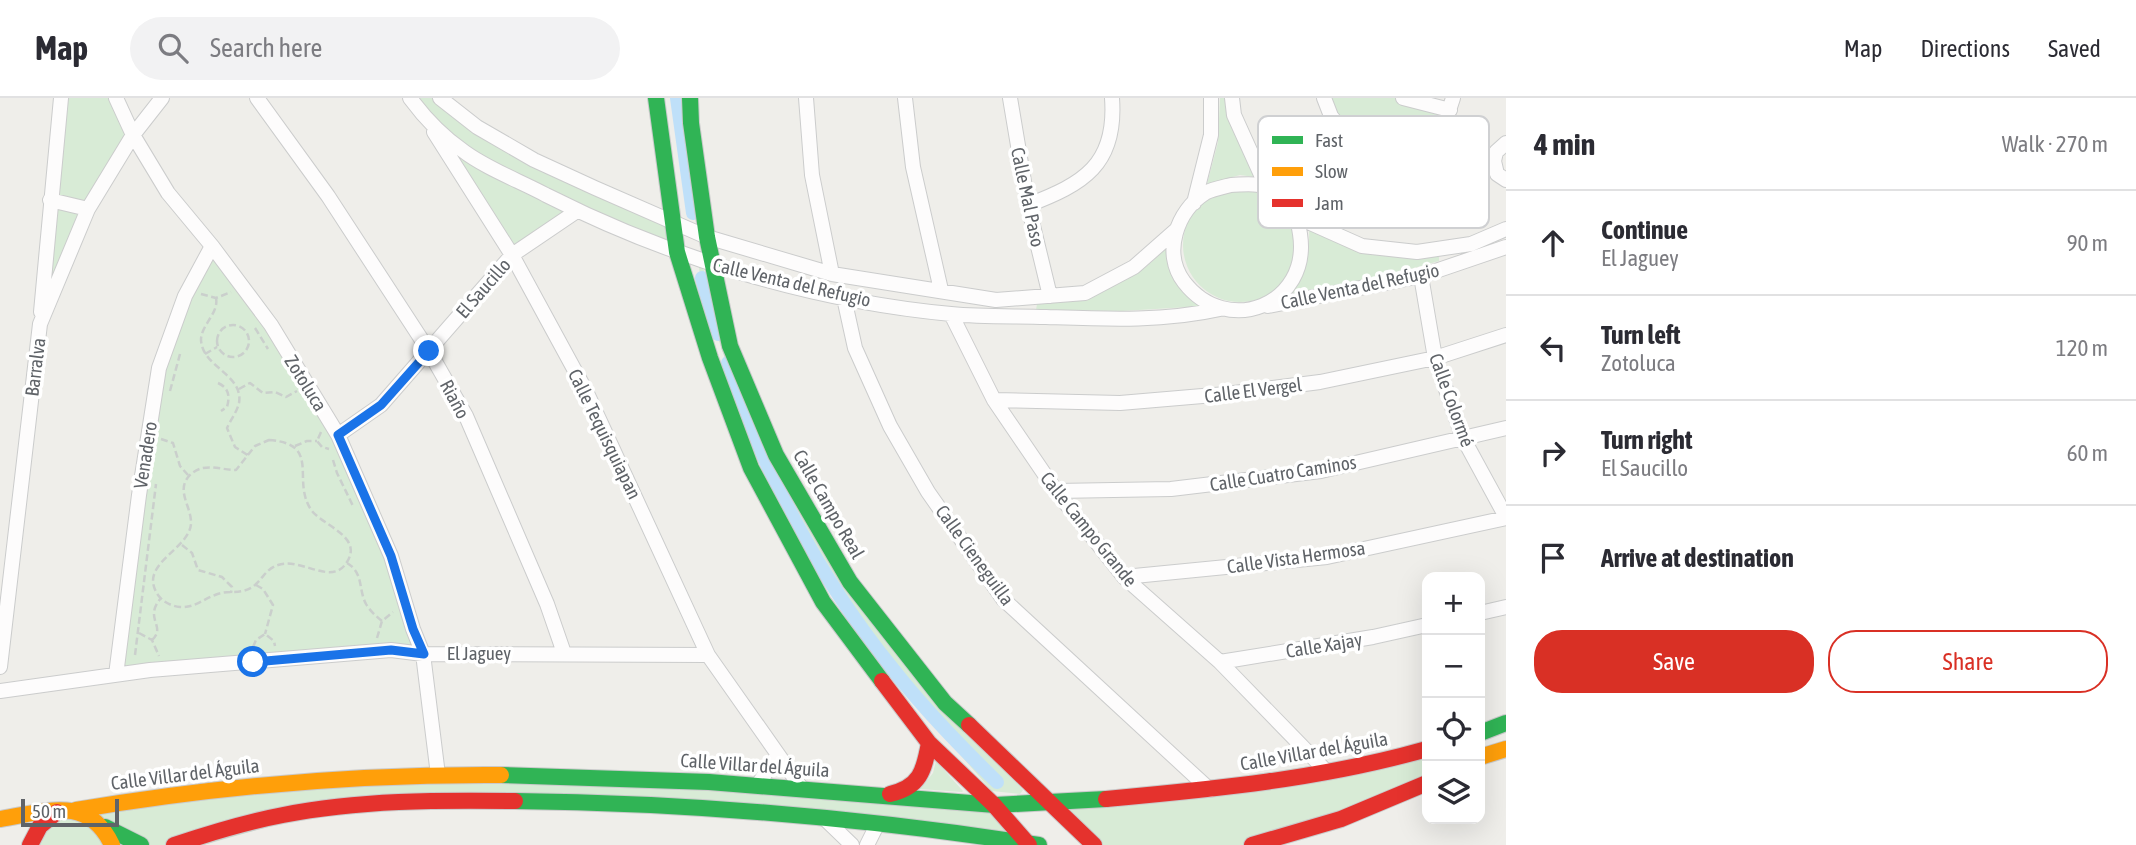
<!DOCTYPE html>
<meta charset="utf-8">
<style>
:root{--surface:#fff;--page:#f2f2f3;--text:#2b2b33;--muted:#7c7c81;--line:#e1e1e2;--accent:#d93025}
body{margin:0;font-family:"Asap Condensed",sans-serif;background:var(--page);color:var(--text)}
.controls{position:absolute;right:21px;bottom:21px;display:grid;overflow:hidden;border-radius:14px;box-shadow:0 7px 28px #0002}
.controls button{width:63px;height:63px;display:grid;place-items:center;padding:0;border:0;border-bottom:2px solid var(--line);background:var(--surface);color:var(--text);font:35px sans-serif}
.scale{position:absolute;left:21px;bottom:18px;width:98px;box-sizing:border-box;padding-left:7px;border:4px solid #5f6368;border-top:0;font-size:19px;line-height:24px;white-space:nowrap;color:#5f6368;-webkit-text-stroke:5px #fff;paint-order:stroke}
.stop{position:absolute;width:21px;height:21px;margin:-16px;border:5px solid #1a73e8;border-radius:50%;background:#fff}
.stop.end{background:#1a73e8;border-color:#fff;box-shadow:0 2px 7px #0008}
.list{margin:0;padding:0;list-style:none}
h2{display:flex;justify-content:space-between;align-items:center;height:91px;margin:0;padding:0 28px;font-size:30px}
h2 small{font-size:23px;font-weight:400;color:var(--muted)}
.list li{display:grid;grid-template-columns:46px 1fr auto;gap:21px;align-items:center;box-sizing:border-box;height:105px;padding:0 28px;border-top:2px solid var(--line)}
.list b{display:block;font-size:26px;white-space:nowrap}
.list p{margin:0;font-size:23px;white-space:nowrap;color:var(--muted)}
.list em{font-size:23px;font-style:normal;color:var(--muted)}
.actions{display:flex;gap:14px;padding:21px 28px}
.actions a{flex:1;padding:16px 0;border:2px solid var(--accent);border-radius:28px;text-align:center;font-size:24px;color:var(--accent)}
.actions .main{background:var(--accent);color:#fff}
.icon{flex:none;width:38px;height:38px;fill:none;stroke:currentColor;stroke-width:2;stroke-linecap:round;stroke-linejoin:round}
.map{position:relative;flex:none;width:1506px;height:747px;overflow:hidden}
header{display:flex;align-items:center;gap:42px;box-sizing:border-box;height:98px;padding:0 35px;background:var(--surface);border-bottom:2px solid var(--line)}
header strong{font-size:33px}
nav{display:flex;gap:38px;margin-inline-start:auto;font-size:24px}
.search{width:490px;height:63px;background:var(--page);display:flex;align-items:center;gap:18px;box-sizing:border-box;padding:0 24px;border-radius:38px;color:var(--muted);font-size:26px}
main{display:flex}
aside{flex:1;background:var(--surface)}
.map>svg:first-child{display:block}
</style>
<header>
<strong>Map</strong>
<div class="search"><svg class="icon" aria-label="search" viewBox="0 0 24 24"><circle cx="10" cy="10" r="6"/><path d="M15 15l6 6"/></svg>Search here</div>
<nav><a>Map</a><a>Directions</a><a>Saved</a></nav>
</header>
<main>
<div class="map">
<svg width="1506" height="747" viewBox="0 0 1506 747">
<rect width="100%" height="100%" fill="#efeeea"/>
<path fill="#d8ebd6" d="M61,0H116L133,37L88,111L40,226Z
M410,0H440L477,29L671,124L677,154L578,113L512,157Z
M673,0H684L694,119L689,114Z
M1220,0H1225L1234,35L1255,79L1240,77L1207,86L1218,44Z
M1324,0H1403L1450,12L1422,62L1349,42Z
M1183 147a57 57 0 1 1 114 0a57 57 0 1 1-114 0Z
M1309,128L1420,159H1439V163L1361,185L1290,197C1307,175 1310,155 1309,128Z
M212,148L338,337L423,556L117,577L159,270Z
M1169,148L1205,208L1122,213L1036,212L1037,206C1073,204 1109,193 1140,173C1151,166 1159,156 1169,148Z
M702,168L824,449L1023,692L1020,696L992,693L878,563L845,515L821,475L789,417L740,304L704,200L699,170Z
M1427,651V685L1252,747H1094L1053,706Z
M936,663L963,693L962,694L920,691L933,675Z
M461,676L994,707L1028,745L712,711L341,708L204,747H30L59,713Z"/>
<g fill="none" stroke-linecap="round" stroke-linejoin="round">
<path stroke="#bfe0f9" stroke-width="14" d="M677,0L693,115
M702,180L718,236
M728,265C763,374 820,481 892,570C924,611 960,648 997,684"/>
<g stroke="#cbcccc" stroke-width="16">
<path id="street" d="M116,0L133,37L168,95L212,148L271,227L338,337L391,458L413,531L423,556L438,677
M257,0L328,98L429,253L466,318L547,506L564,555
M410,0C424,19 442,38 462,52C485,70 520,83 546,97C670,160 812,203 951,216C982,219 1014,218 1046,219C1104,221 1162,224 1220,211
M440,0L477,29L534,62L595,90L707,139L832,176L996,202L1085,195L1134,169L1176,132
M806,0L812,77L832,176
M905,0L913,69L941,192
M1010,0L1028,107L1050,198
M1232,0L1234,17L1267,90
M1324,0L1331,18L1349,42L1400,62L1411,64L1422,62L1437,49L1453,0
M1403,0L1450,12
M434,34L512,157L586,293L708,557L803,692
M1506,45L1496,54L1494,63L1497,76L1506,82
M1231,87C1239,87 1249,85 1258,87C1270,89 1281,98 1289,107C1297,117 1298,123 1300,136C1311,207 1227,240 1184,184C1162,155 1177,113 1205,95C1212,91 1223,89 1231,87Z
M1275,95L1309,70L1340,33
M50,102L88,111
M1194,105L1211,37V0
M1028,107C1083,86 1117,67 1112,0
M1297,117L1323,74L1349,42
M1297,119L1362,148L1417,154L1471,146L1506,131
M1421,178L1435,260L1463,340L1506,419
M844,200L855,250L890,328L928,394L1003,501L1210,692
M1268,208L1421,178L1506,149
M41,214L61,0
M951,216L994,302L1056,393L1124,479L1220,564L1327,674
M994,302L1120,305L1226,296L1320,284L1435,260L1506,237
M338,337L381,307L512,157L577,113
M1056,393L1171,391L1321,373L1506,330
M1124,479L1327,459L1506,420
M1480,515L1506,509
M1220,564L1373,539L1427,527
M0,569L40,226L88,111L133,37L162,0
M116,577L139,397L159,270L185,198L212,148
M0,593L150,572L391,552L423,556L708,557
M757,688L777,658
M825,721L852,747
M867,747L878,725"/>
</g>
<g stroke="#cacacb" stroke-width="18">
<path id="fast" d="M656,0L677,154L710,260L751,370L823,504L882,583
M690,0L691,25L707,139L730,248L776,357L850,484L945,605L969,627
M1480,635L1506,625
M501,677L709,684L995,707L1106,701
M515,703C690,705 866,720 1039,747
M105,729L141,747"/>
</g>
<g stroke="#cacacb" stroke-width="18">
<path id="slow" d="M1480,659L1506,651
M76,712C217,688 358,676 501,677
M0,721C45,714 88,696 112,747"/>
</g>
<g stroke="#cacacb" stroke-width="18">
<path id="jam" d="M882,583L929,645L994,707L1029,747
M969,627L1094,747
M890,696C920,689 924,673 929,645
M1106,701C1215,691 1322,681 1427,651
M30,747L40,728L57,714
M174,747C210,735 246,724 283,717C359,702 438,702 515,703
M1252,747L1341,721L1427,685"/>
</g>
<path stroke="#cacfcc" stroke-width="2.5" stroke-dasharray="7 3.5" stroke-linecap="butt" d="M201,196L216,200L231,194
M216,200C219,215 202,226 201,241C201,269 244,276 239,305C237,314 231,321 227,330L235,349L249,358
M217 243a16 16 0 1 1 32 0a16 16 0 1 1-32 0Z
M255,230L268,251
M205,256L217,249
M218,285C229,290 230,298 227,309L221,313
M239,291L250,285L263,295L275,294L286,299L297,293
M170,293L180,256
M321,334L317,343L322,349L329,351
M161,341L173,345L180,368L188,377
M269,342C323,346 290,383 312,413C324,428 363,439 347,464C332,489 302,459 278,467C266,471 264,479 255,487C242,498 228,491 215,497C202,502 194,510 180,509C171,508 163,504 158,497C137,466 189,452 191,426C192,408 174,392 191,376C205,364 220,372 236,372L255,348Z
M295,348L307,343H317
M333,362L337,375L353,408
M182,447L192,455L198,472L222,479L232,489L231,495
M347,465C364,475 358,491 366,506C370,513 376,518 382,523
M256,487L263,491L273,507L265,536
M139,535L152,542L159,558
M377,540L382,523L393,514
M152,542C167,528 143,521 161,500
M253,549L256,542L265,536L274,543L275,548
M135,557L156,386"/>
<use href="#street" stroke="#fdfcfc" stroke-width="14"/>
<use href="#fast" stroke="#30b455" stroke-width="16"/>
<use href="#slow" stroke="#ff9f0a" stroke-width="16"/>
<use href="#jam" stroke="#e5322d" stroke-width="16"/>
</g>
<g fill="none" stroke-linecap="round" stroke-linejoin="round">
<path stroke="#1a73e8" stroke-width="9" d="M253,564L391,552L424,556L413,531L391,458L338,337L381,307L429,253"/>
</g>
<g text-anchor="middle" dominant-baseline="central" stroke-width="7" stroke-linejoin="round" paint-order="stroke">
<g font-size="19" fill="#5f6368" stroke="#fff">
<text transform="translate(1028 99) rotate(78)">Calle Mal Paso</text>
<text transform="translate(792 184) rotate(13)">Calle Venta del Refugio</text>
<text transform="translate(1360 188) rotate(-12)">Calle Venta del Refugio</text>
<text transform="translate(483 190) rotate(-49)">El Saucillo</text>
<text transform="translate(35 269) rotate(-83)">Barralva</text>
<text transform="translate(306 285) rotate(58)">Zotoluca</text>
<text transform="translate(1253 292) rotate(-7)">Calle El Vergel</text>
<text transform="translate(455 301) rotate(62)">Riaño</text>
<text transform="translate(1452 302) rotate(70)">Calle Colormé</text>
<text transform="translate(605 336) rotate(64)">Calle Tequisquiapan</text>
<text transform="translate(145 357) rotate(-81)">Venadero</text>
<text transform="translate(1283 375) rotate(-9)">Calle Cuatro Caminos</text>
<text transform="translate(829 406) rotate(60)">Calle Campo Real</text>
<text transform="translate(1089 431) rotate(51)">Calle Campo Grande</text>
<text transform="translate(975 457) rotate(54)">Calle Cieneguilla</text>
<text transform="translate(1296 459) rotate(-8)">Calle Vista Hermosa</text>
<text transform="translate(1324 547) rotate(-9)">Calle Xajay</text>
<text x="479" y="555">El Jaguey</text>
<text transform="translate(1314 653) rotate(-10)">Calle Villar del Águila</text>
<text transform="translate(755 667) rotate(4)">Calle Villar del Águila</text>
<text transform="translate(185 676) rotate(-7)">Calle Villar del Águila</text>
</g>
</g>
<rect x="1258" y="18" width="231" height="112" rx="10" fill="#fff" stroke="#cfd0d2" stroke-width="2"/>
<rect x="1272" y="38" width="31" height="8" fill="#30b455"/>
<rect x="1272" y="69" width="31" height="9" fill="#ff9f0a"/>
<rect x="1272" y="101" width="31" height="8" fill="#e5322d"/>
<g font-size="19" fill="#5f6368">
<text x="1315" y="49">Fast</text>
<text x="1315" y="80">Slow</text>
<text x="1315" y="112">Jam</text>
</g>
</svg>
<div class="controls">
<button>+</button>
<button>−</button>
<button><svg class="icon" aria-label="locate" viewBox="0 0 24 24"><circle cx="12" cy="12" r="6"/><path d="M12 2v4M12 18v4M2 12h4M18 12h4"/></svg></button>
<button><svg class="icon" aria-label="layers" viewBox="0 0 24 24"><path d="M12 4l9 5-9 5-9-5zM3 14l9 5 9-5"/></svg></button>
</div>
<div class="scale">50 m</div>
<div class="stop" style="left:253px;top:564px"></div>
<div class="stop end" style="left:429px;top:253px"></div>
</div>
<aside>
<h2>4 min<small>Walk · 270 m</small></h2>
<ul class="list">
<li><svg class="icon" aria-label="ahead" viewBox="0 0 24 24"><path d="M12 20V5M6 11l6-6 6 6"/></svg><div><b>Continue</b><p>El Jaguey</p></div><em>90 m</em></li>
<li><svg class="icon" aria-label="left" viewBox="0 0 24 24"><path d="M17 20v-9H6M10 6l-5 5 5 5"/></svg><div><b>Turn left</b><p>Zotoluca</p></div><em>120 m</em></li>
<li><svg class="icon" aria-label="right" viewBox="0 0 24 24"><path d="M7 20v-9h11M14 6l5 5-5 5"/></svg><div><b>Turn right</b><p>El Saucillo</p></div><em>60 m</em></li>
<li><svg class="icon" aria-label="arrive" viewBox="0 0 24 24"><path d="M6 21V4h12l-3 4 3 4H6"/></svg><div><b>Arrive at destination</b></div></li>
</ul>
<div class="actions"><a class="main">Save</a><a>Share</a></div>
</aside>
</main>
